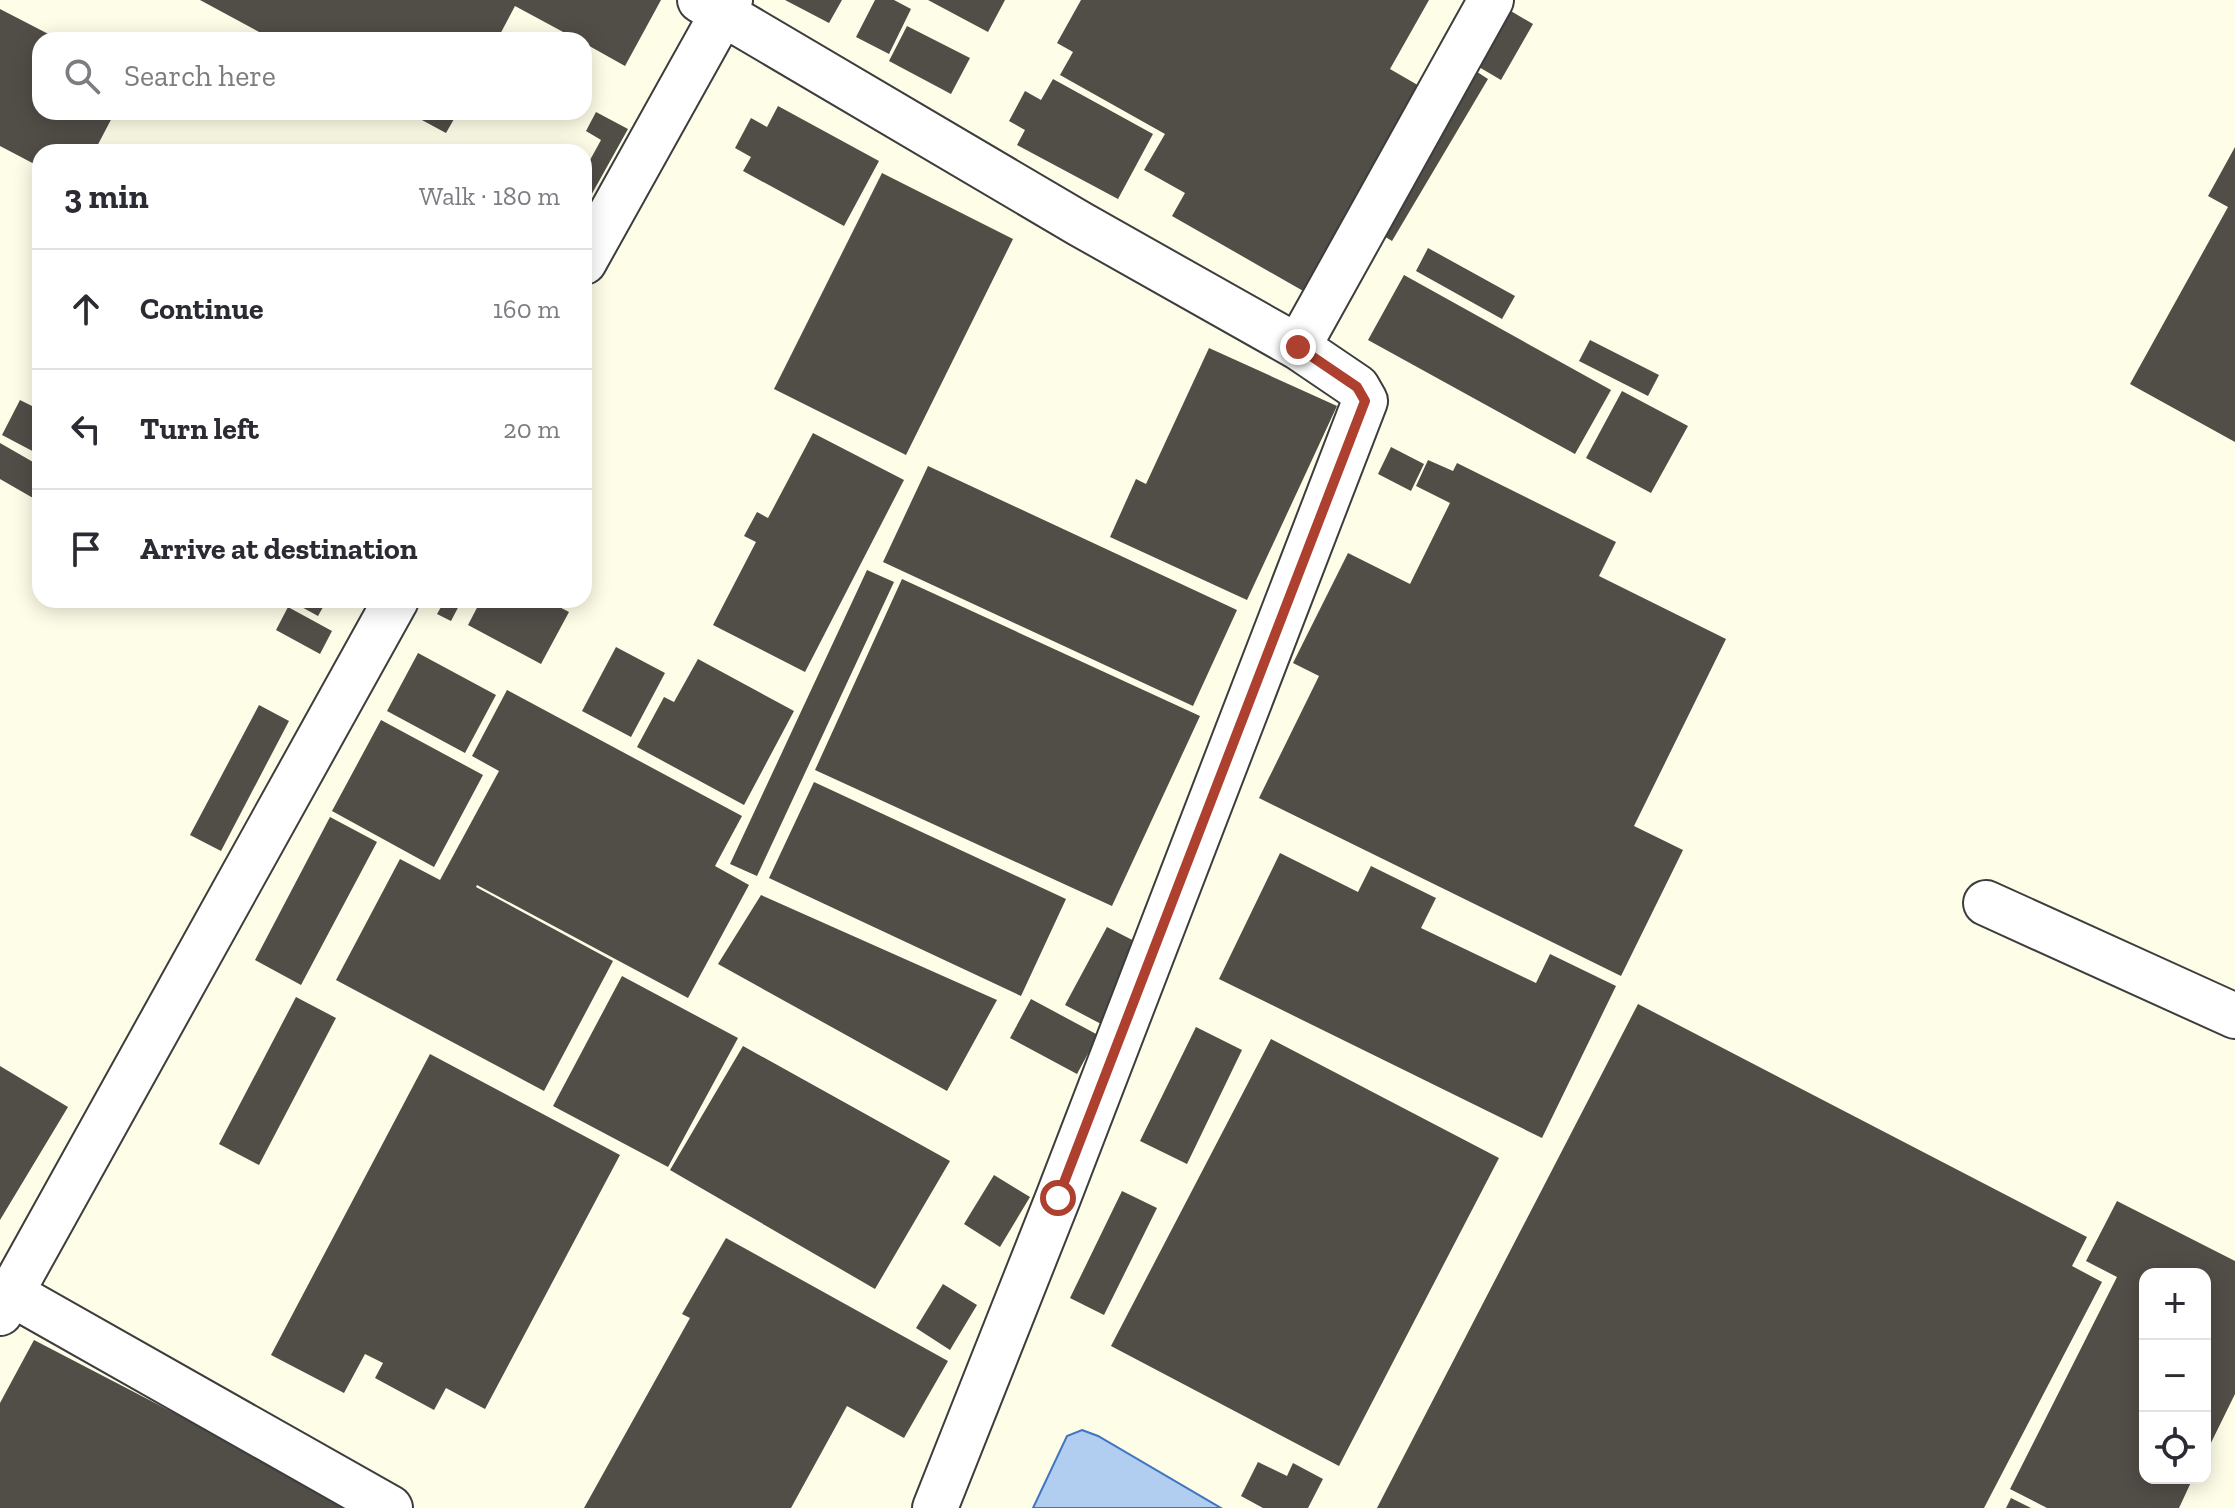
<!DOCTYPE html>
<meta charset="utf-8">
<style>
:root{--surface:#fff;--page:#f7f7f7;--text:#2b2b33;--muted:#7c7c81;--line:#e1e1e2}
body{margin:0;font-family:"Zilla Slab",serif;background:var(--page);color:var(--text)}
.controls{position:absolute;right:24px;bottom:24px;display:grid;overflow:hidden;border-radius:16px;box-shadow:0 4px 20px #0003}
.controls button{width:72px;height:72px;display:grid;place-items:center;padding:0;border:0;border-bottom:2px solid var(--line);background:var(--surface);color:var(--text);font:40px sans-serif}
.stop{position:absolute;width:24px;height:24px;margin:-18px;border:6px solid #ad402e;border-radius:50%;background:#fff}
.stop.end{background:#ad402e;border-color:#fff;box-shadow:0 2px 8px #0008}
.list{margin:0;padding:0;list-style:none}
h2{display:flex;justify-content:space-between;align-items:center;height:104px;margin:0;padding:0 32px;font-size:34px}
h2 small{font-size:26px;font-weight:400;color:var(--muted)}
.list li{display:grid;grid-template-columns:52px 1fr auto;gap:24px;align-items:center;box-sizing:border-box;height:120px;padding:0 32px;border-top:2px solid var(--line)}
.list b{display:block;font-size:30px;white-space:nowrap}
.list em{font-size:26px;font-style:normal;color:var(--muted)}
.icon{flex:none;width:44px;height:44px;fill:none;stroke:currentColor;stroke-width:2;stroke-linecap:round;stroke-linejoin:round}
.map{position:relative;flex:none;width:2235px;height:1508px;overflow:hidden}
.search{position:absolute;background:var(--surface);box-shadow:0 4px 20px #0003;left:32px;top:32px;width:560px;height:88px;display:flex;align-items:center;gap:20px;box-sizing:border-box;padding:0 28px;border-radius:24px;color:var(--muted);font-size:30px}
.panel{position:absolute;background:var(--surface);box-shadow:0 4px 20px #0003;left:32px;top:144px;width:560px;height:464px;border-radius:24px}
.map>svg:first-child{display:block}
</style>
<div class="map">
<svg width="2235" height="1508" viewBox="0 0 2235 1508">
<rect width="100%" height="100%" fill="#fdfde8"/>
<path fill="#b1cdf0" stroke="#3f75c1" stroke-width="2" d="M1082,1430L1098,1436L1221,1508H1033L1067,1436Z"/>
<path fill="#514d47" d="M200,0H661L625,66L584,43V40H578L515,6L497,40H274Z
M785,0H842L829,23Z
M875,0H894L911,9L889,54L856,37Z
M928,0H1005L988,32Z
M1081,0H1429L1390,69L1428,91L1312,296L1172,216L1185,193L1144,170L1165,134L1060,75L1073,52L1057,43Z
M1499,4L1533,24L1501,80L1467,60Z
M0,9L60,40H40V112H115L94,152H40V167L0,146Z
M907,26L970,58L951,94L889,61Z
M1465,64L1488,79L1392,241L1368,226Z
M1053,79L1153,134L1118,199L1017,145L1025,130L1009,121L1025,91L1041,100Z
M778,106L879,161L844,226L743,171L751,157L735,148L751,118L767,127Z
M407,112H458L446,133Z
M596,112L628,129L584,208V171L601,140L586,131Z
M2235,147V442L2130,384L2228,207L2208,196Z
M882,173L1013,239L906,455L774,389Z
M1428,248L1515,296L1502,319L1416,271Z
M1404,275L1611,390L1575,454L1368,340Z
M1590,340L1659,375L1648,396L1579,361Z
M1209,348L1337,406L1247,600L1110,537L1136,479L1146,484Z
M1622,391L1688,426L1651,493L1586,458Z
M20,400L40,410V455L2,435Z
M813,433L904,480L805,672L713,625L756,542L744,536L757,512L768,518Z
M0,443L40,466V502L0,479Z
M1391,447L1424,464L1411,491L1378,474Z
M1428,460L1453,471L1457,463L1616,542L1599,576L1726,639L1634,826L1683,850L1621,976L1259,798L1319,676L1293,663L1348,553L1410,584L1450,503L1416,486Z
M928,466L1237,610L1193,706L883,562Z
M867,570L894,582L757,876L730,864Z
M902,579L1200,716L1112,906L815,770Z
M289,600H327L318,616Z
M445,600H462L451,621L437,614Z
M481,600H546L569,612L541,664L468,625Z
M288,607L332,631L320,654L276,630Z
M616,647L665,673L631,737L582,711Z
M418,653L496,695L465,753L387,711Z
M698,659L794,711L744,805L637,747L664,697L674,702Z
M507,690L742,816L715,866L749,885L688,998L477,885L476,887L613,961L544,1091L336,980L400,859L440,880L499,771L472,756Z
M259,705L289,721L221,851L190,835Z
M381,720L483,775L434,867L332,811Z
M814,782L1066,899L1021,996L769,878Z
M330,817L377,842L301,985L255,960Z
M1280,853L1358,892L1371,866L1436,898L1421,928L1536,983L1550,954L1616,986L1542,1138L1219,979Z
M761,895L997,1000L947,1091L718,964Z
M1107,927L1144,946L1103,1025L1065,1005Z
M622,976L738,1038L668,1167L553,1106Z
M296,997L336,1018L259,1165L219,1144Z
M1031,999L1098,1035L1077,1074L1010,1038Z
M1638,1004L2087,1237L2072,1266L2102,1282L1984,1508H1377Z
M1196,1027L1242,1050L1187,1164L1140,1141Z
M1271,1039L1499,1158L1339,1466L1111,1346Z
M743,1046L950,1161L875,1289L670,1170Z
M430,1054L620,1155L485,1409L446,1388L434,1410L375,1378L383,1363L365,1354L344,1393L271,1355Z
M0,1066L68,1107L0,1220Z
M994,1175L1030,1197L1000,1247L964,1224Z
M1122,1191L1157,1208L1104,1315L1070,1298Z
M2117,1201L2235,1261V1394L2205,1455V1274H2145V1478H2193L2179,1508H2047L2010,1489L2117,1277L2086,1261Z
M726,1238L948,1361L904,1438L847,1406L791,1508H584L690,1318L682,1314Z
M943,1284L977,1305L950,1350L916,1328Z
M34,1340L357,1508H0V1403Z
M1258,1462L1287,1476L1293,1463L1323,1479L1308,1508H1263L1241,1496Z
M2011,1498L2031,1508H2006Z"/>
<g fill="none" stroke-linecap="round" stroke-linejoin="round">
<g stroke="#3d3d3d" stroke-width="48">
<path id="minor" d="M700,0L1080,224L1298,347L1357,387L1365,401L1058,1198L935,1508
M584,262L730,0
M1298,347L1491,0
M1986,903L2235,1016
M10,1293L390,1508
M0,1313L396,600"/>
</g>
<use href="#minor" stroke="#fff" stroke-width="44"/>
</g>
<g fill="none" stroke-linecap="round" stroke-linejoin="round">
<path stroke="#ad402e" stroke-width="10" d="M1058,1198L1365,401L1357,387L1298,347"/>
</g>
</svg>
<div class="controls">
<button>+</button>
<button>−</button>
<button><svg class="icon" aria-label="locate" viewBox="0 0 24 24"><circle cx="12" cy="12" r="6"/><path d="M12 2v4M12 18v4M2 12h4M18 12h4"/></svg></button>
</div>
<div class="stop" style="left:1058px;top:1198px"></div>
<div class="stop end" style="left:1298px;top:347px"></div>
<div class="search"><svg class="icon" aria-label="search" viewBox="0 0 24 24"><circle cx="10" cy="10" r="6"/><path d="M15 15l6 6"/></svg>Search here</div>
<section class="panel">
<h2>3 min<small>Walk · 180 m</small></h2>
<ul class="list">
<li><svg class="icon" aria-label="ahead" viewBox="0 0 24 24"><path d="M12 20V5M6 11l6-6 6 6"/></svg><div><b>Continue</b></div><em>160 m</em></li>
<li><svg class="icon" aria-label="left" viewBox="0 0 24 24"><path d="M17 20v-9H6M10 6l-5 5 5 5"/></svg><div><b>Turn left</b></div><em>20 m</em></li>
<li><svg class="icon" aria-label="arrive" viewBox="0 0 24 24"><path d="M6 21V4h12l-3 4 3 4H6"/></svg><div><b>Arrive at destination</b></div></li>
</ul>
</section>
</div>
